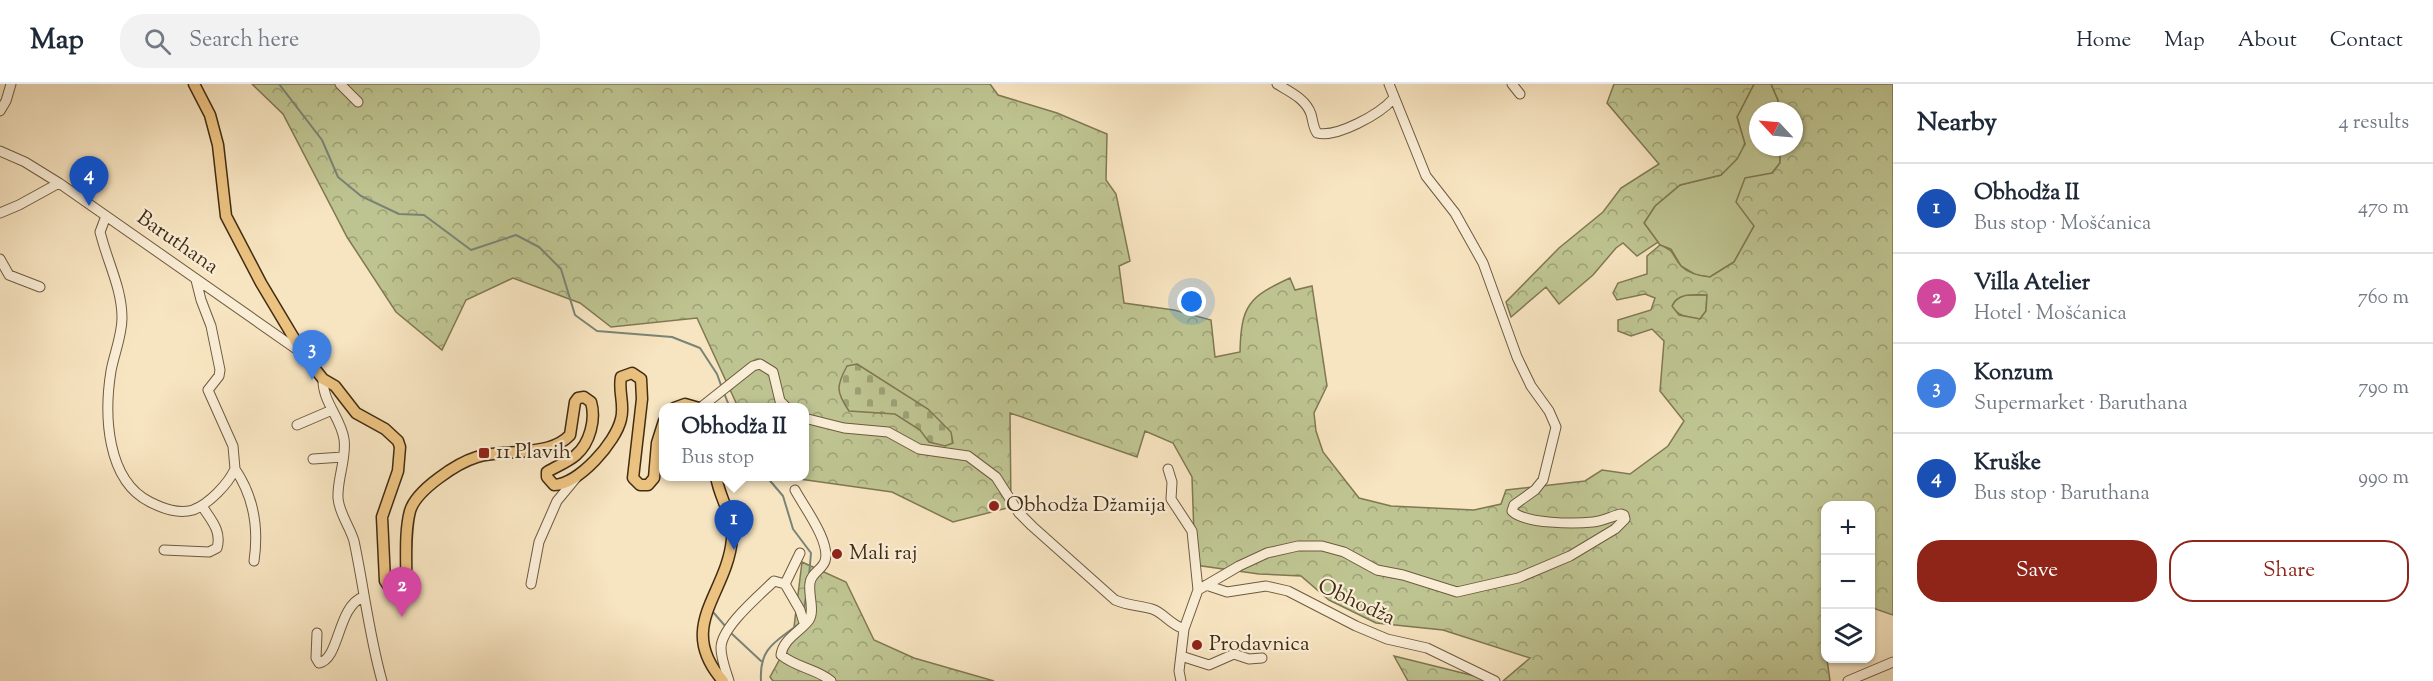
<!DOCTYPE html>
<meta charset="utf-8">
<style>
:root{--surface:#fff;--page:#f2f2f3;--text:#1f2937;--muted:#747a83;--line:#e0e1e3;--accent:#8f2418}
body{margin:0;font-family:"Sorts Mill Goudy",serif;background:var(--page);color:var(--text)}
.controls{position:absolute;right:18px;bottom:18px;display:grid;overflow:hidden;border-radius:12px;box-shadow:0 2px 4px #0004}
.controls button{width:54px;height:54px;display:grid;place-items:center;padding:0;border:0;border-bottom:2px solid var(--line);background:var(--surface);color:var(--text);font:30px sans-serif}
.compass{position:absolute;left:1749px;top:18px;width:54px;height:54px;border-radius:50%;background:var(--surface);box-shadow:0 2px 4px #0004;rotate:296deg}
.you{position:absolute;left:1192px;top:218px;width:21px;height:21px;margin:-15px;border:4px solid #fff;border-radius:50%;background:#1a73e8;box-shadow:0 0 0 9px #1a73e833}
.badge{display:grid;place-items:center;width:39px;height:39px;border-radius:50%;background:var(--accent);color:#fff;font-size:20px;font-weight:700}
.pin{position:absolute;translate:-50% -50px;filter:drop-shadow(0 2px 3px #0008)}
.pin::after{content:'';position:absolute;top:32px;width:21px;height:18px;background:inherit;clip-path:polygon(0 0,100% 0,50% 100%)}
.popup{position:absolute;left:659px;top:319px;width:150px;height:78px;box-sizing:border-box;display:grid;place-content:center;border-radius:12px;background:var(--surface);filter:drop-shadow(0 2px 4px #0005);font-size:20px;white-space:nowrap;color:var(--muted)}
.popup b{font-size:22px;color:var(--text)}
.popup::after{content:'';position:absolute;left:50%;top:100%;margin-left:-12px;border:12px solid transparent;border-top-color:var(--surface)}
.list{margin:0;padding:0;list-style:none}
h2{display:flex;justify-content:space-between;align-items:center;height:78px;margin:0;padding:0 24px;font-size:26px}
h2 small{font-size:20px;font-weight:400;color:var(--muted)}
.list li{display:grid;grid-template-columns:39px 1fr auto;gap:18px;align-items:center;box-sizing:border-box;height:90px;padding:0 24px;border-top:2px solid var(--line)}
.list b{display:block;font-size:22px;white-space:nowrap}
.list p{margin:0;font-size:20px;white-space:nowrap;color:var(--muted)}
.list em{font-size:20px;font-style:normal;color:var(--muted)}
.actions{display:flex;gap:12px;padding:18px 24px}
.actions a{flex:1;padding:14px 0;border:2px solid var(--accent);border-radius:24px;text-align:center;font-size:21px;color:var(--accent)}
.actions .main{background:var(--accent);color:#fff}
.icon{flex:none;width:33px;height:33px;fill:none;stroke:currentColor;stroke-width:2;stroke-linecap:round;stroke-linejoin:round}
.map{position:relative;flex:none;width:1893px;height:597px;overflow:hidden}
header{display:flex;align-items:center;gap:36px;box-sizing:border-box;height:84px;padding:0 30px;background:var(--surface);border-bottom:2px solid var(--line)}
header strong{font-size:28px}
nav{display:flex;gap:33px;margin-inline-start:auto;font-size:21px}
.search{width:420px;height:54px;background:var(--page);display:flex;align-items:center;gap:15px;box-sizing:border-box;padding:0 21px;border-radius:24px;color:var(--muted);font-size:22px}
main{display:flex}
aside{flex:1;background:var(--surface)}
.map>svg:first-child{display:block}
</style>
<header>
<strong>Map</strong>
<div class="search"><svg class="icon" aria-label="search" viewBox="0 0 24 24"><circle cx="10" cy="10" r="6"/><path d="M15 15l6 6"/></svg>Search here</div>
<nav><a>Home</a><a>Map</a><a>About</a><a>Contact</a></nav>
</header>
<main>
<div class="map">
<svg width="1893" height="597" viewBox="0 0 1893 597">
<defs>
<pattern id="forest-crowns" width="20" height="18" patternUnits="userSpaceOnUse" patternTransform="scale(1.5)"><rect width="20" height="18" fill="#bec491"/><path d="M2 6a3 3 0 1 1 6 0M12 15a3 3 0 1 1 6 0" fill="none" stroke="#9ca075"/></pattern>
<pattern id="cemetery-stones" width="16" height="16" patternUnits="userSpaceOnUse" patternTransform="scale(1.5)"><rect width="16" height="16" fill="#bec491"/><path d="M2 7V4a2 2 0 0 1 4 0v3zM10 15v-3a2 2 0 0 1 4 0v3z" fill="#9ca075"/></pattern>
</defs>
<rect width="100%" height="100%" fill="#f7e4c0"/>
<filter id="stains"><feTurbulence type="fractalNoise" baseFrequency=".00333" numOctaves="4"/><feColorMatrix values="0 0 0 0 .2 0 0 0 0 .09 0 0 0 0 .02 0 0 0 .5 -.17"/></filter>
<radialGradient id="worn" r=".72"><stop offset=".6" stop-color="#630" stop-opacity="0"/><stop offset="1" stop-color="#630" stop-opacity=".3"/></radialGradient>
<path fill="#bec491" stroke="#807852" stroke-width="1.5" d="M1754,0H1771L1778,16V27H1758V63H1780V79L1772,89L1754,142L1734,178L1710,193L1696,191L1681,182L1671,165L1660,161L1644,139L1655,122L1680,101L1721,91L1745,60L1737,33Z
M1683,211H1707L1706,227L1700,235C1689,233 1678,233 1672,222L1675,217Z"/>
<path fill="url(#forest-crowns)" stroke="#807852" stroke-width="1.5" fill-rule="evenodd" d="M252,0H990L998,11L1057,29L1107,50L1106,96L1116,110L1130,177L1119,182L1124,219L1174,226L1211,236L1215,273L1240,268C1241,221 1249,213 1290,194L1295,206L1312,202L1327,302L1314,329L1316,347L1323,368L1359,414L1391,422L1474,426L1501,420L1506,406L1585,397L1602,386L1630,390L1668,362L1684,337L1660,307L1664,257L1652,245L1631,252L1618,247V236L1651,226L1655,214L1645,210L1617,216L1613,209L1618,199L1647,190V172L1660,161C1676,167 1672,172 1681,182C1689,190 1700,192 1710,193L1734,178L1754,142L1736,118L1745,94L1772,89L1780,79V63H1794V27H1778V16L1771,0H1893V531L1873,524L1871,526L1870,422H1826V574L1827,575L1830,597H1503L1530,574L1443,546L1376,539L1329,516L1301,492L1259,490L1195,481L1192,393L1173,359L1145,347L1137,373L1010,329L1011,423L953,438L892,408L785,393L804,392V324L738,323L697,234L611,243L580,219L513,194L466,216L442,266L396,228L347,153L283,30ZM1707,211L1706,227L1700,235L1679,231L1672,222C1678,208 1695,211 1707,211Z
M1614,0H1754L1737,33L1745,60L1737,75L1721,91L1680,101L1655,122L1644,139L1658,158L1637,172L1623,159L1616,164L1593,191L1559,220L1546,203L1511,233L1506,218L1559,164L1603,128L1621,104L1659,80L1607,19Z
M802,478L846,498L874,556L914,574L994,597H773L770,593L793,551Z
M1394,572L1495,597H1408Z"/>
<path fill="url(#cemetery-stones)" stroke="#807852" stroke-width="1.5" d="M857,280L928,325L951,348L953,359L945,362L929,358L920,346L895,330L849,327C836,308 836,302 847,282Z"/>
<g fill="none" stroke-linecap="round" stroke-linejoin="round">
<path stroke="#798476" stroke-width="2" d="M279,0L322,56L338,93L361,112L399,130L424,131L471,166L516,151L539,163L561,185L575,231L597,247L672,253L700,264L717,290L722,304
M724,309L730,324
M766,392L783,412L793,445L811,469L809,492
M804,525L806,513
M713,528L726,543
M731,549L761,577
M761,597C759,563 776,558 800,539"/>
<g stroke="#6e5b3f" stroke-width="11">
<path id="minor" d="M340,0L358,18
M1277,0C1290,8 1306,15 1311,30C1313,37 1313,43 1317,49C1337,54 1380,30 1393,15
M1512,0L1520,10
M0,27L6,17L11,0
M0,67L25,78L59,99L302,269
M0,129L19,121L59,99
M106,132L100,148L102,155C109,181 122,206 122,234C122,252 114,270 111,287C104,330 106,396 150,418C164,425 178,430 193,426C209,420 228,400 235,385L233,362L208,306L219,292L220,286L211,242L201,216L196,196
M0,175L9,191L40,203
M323,295C322,317 341,334 344,355C347,374 337,394 338,414C339,429 350,443 354,457C364,504 369,551 382,597
M700,324L753,282L760,280L773,288L780,317L787,324
M804,334L844,344L888,348L919,365L968,372L996,393L1019,429L1032,442L1115,516C1129,522 1138,521 1152,525C1163,528 1169,540 1184,545
M297,341L332,326
M313,375L343,373
M235,385C254,413 259,443 254,477
M1168,385L1172,398L1171,415L1192,447L1198,506
M795,406C804,423 831,458 825,477C822,486 811,489 810,499C808,510 815,527 809,536C800,548 783,555 781,571C797,584 817,585 831,597
M164,466L209,468L217,464C222,447 211,436 202,422
M531,500L539,458L557,417L576,394
M785,500L800,469
M1206,501L1227,508L1266,502L1288,507L1356,542L1387,555L1427,564L1495,597
M317,549L316,574L319,579C340,575 337,523 363,513
M1181,572L1209,581L1234,570L1249,575L1262,574
M729,597C726,587 721,575 721,564C721,543 760,511 774,497L785,500L800,526L804,539
M1181,597L1179,587L1184,545L1198,506L1239,482L1267,469L1298,462H1322L1344,468L1377,486L1403,491L1457,508L1518,494L1570,472L1615,445L1625,435L1624,431L1621,430C1612,432 1603,437 1593,438C1575,440 1525,440 1512,427L1514,421L1535,406L1543,396L1556,343L1549,327L1531,302L1517,273L1483,179L1455,129L1426,92L1389,0
M1848,597L1893,578"/>
</g>
<g stroke="#412d14" stroke-width="13">
<path id="major" d="M194,0L210,31L218,61L226,132L261,199L304,271L323,295L335,302L356,329L385,345L398,357L400,363L398,387L382,433L385,497L391,506L401,507L406,501C407,477 404,450 410,427C416,406 457,379 477,373C490,369 505,369 519,368C537,366 557,365 570,351L575,318L578,314L584,313L591,318C596,335 590,359 576,371C568,378 557,382 547,388V393L554,401C579,400 616,358 621,335C625,321 618,307 621,293L632,289L641,295L642,315L633,394L640,401H648L654,394L657,359L664,337
M674,324L685,320L699,324
M716,392C719,414 734,432 732,455C727,511 675,542 723,597"/>
</g>
<use href="#minor" stroke="#faedd6" stroke-width="9"/>
<use href="#major" stroke="#ecc280" stroke-width="10"/>
</g>
<g fill="#8f2418" stroke="#faedd6" stroke-width="2">
<rect x="478" y="363" width="12" height="12" rx="3"/>
<circle cx="994" cy="422" r="6"/>
<circle cx="837" cy="470" r="6"/>
<circle cx="1197" cy="561" r="6"/>
</g>
<g text-anchor="middle" dominant-baseline="central" stroke-width="4.5" stroke-linejoin="round" paint-order="stroke">
<g font-size="21" fill="#412d14" stroke="#faedd6">
<text transform="translate(177 159) rotate(35)">Baruthana</text>
<text transform="translate(1356 519) rotate(25)">Obhodža</text>
</g>
<g font-size="21" fill="#412d14" stroke="#faedd6" text-anchor="start">
<text x="496" y="369">11 Plavih</text>
<text x="1006" y="422">Obhodža Džamija</text>
<text x="849" y="470">Mali raj</text>
<text x="1209" y="561">Prodavnica</text>
</g>
</g>
<rect width="100%" height="100%" filter="url(#stains)"/>
<rect width="100%" height="100%" fill="url(#worn)"/>
</svg>
<div class="controls">
<button>+</button>
<button>−</button>
<button><svg class="icon" aria-label="layers" viewBox="0 0 24 24"><path d="M12 4l9 5-9 5-9-5zM3 14l9 5 9-5"/></svg></button>
</div>
<svg class="compass" viewBox="-18 -18 36 36"><path d="M0-13l5 13h-10z" fill="#e53935"/><path d="M0 13l5-13h-10z" fill="#747a83"/></svg>
<div class="you"></div>
<div class="pin badge" style="left:734px;top:466px;background:#1a4fb4">1</div>
<div class="popup"><b>Obhodža II</b>Bus stop</div>
<div class="pin badge" style="left:402px;top:533px;background:#d1479c">2</div>
<div class="pin badge" style="left:312px;top:296px;background:#3f7fe0">3</div>
<div class="pin badge" style="left:89px;top:122px;background:#1a4fb4">4</div>
</div>
<aside>
<h2>Nearby<small>4 results</small></h2>
<ul class="list">
<li><span class="badge" style="background:#1a4fb4">1</span><div><b>Obhodža II</b><p>Bus stop · Mošćanica</p></div><em>470 m</em></li>
<li><span class="badge" style="background:#d1479c">2</span><div><b>Villa Atelier</b><p>Hotel · Mošćanica</p></div><em>760 m</em></li>
<li><span class="badge" style="background:#3f7fe0">3</span><div><b>Konzum</b><p>Supermarket · Baruthana</p></div><em>790 m</em></li>
<li><span class="badge" style="background:#1a4fb4">4</span><div><b>Kruške</b><p>Bus stop · Baruthana</p></div><em>990 m</em></li>
</ul>
<div class="actions"><a class="main">Save</a><a>Share</a></div>
</aside>
</main>
